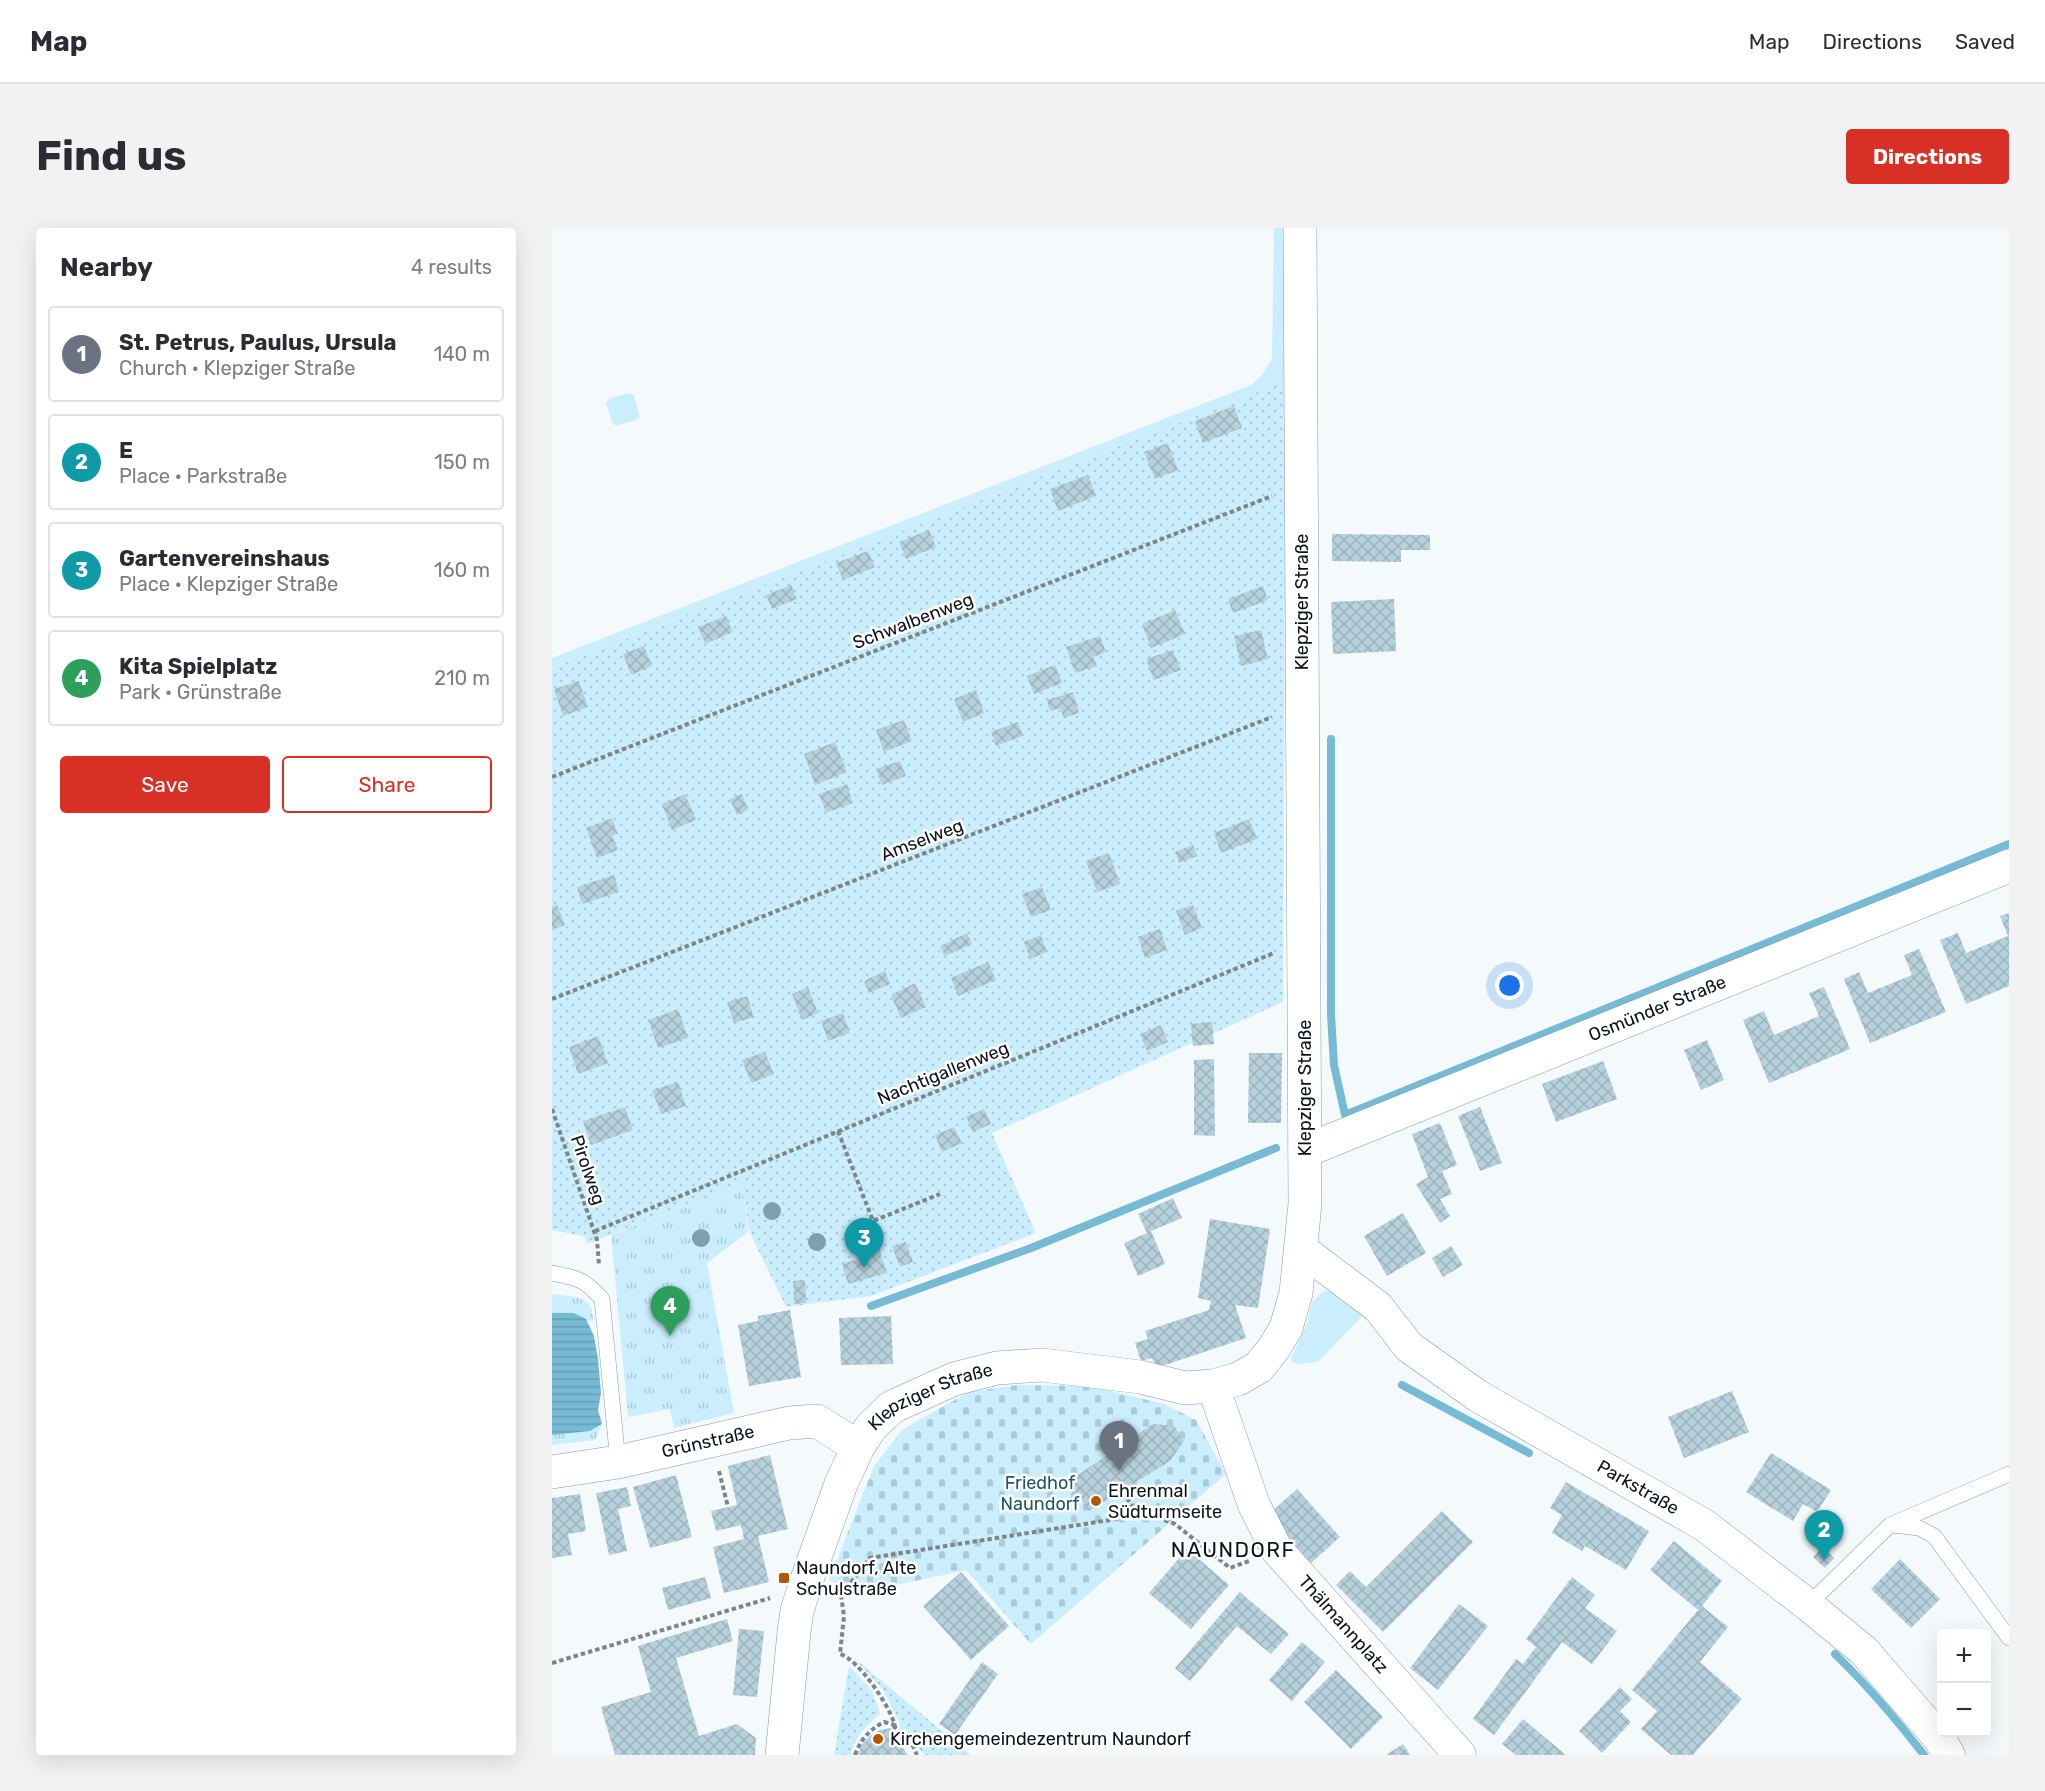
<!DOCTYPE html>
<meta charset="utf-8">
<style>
:root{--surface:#fff;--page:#f2f2f3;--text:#2b2b33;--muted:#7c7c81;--line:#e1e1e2;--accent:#d93025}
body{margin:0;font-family:Rubik,sans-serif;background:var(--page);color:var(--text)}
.controls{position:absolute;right:18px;bottom:18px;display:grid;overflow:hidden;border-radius:6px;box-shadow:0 6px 24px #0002}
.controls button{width:54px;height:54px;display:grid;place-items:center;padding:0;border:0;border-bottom:2px solid var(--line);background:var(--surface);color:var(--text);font:30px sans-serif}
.you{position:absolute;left:958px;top:758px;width:21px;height:21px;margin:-15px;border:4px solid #fff;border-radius:50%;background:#1a73e8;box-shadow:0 0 0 9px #1a73e833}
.badge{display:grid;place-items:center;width:39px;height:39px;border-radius:50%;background:var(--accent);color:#fff;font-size:20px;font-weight:700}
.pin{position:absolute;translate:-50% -50px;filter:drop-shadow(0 2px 3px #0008)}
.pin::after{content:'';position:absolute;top:32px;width:21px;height:18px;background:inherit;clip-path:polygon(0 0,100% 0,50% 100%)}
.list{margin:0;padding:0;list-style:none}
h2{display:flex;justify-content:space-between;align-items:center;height:78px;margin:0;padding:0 24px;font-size:26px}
h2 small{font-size:20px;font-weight:400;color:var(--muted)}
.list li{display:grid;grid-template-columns:39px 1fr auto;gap:18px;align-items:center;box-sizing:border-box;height:96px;margin:0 12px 12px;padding:0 12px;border:2px solid var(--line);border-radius:6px}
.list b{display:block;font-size:22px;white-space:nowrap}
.list p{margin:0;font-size:20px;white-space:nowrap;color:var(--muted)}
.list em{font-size:20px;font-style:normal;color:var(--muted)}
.actions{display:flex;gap:12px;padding:18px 24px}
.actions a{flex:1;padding:14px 0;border:2px solid var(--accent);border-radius:6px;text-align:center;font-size:21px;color:var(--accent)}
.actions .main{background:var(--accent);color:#fff}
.map{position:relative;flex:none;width:1457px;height:1527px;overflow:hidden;border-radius:6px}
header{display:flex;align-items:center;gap:36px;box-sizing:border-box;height:84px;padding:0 30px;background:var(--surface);border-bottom:2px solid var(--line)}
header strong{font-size:28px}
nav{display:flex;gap:33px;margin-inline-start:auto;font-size:21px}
.intro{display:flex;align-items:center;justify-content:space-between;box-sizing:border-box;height:144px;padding:0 36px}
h1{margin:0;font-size:42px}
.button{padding:15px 27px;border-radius:6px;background:var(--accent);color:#fff;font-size:21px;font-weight:700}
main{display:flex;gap:36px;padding:0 36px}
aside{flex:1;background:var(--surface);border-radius:6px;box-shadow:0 6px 24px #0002}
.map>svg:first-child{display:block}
</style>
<header>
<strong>Map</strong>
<nav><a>Map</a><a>Directions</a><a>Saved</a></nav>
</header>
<div class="intro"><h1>Find us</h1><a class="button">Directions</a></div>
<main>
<aside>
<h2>Nearby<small>4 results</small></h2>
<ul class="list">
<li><span class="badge" style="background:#6b7280">1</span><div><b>St. Petrus, Paulus, Ursula</b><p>Church · Klepziger Straße</p></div><em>140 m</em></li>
<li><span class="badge" style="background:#0f9aa8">2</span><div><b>E</b><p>Place · Parkstraße</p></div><em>150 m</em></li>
<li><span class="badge" style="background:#0f9aa8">3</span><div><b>Gartenvereinshaus</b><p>Place · Klepziger Straße</p></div><em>160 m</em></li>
<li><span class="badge" style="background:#2e9e5b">4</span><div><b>Kita Spielplatz</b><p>Park · Grünstraße</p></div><em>210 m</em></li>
</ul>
<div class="actions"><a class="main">Save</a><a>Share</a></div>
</aside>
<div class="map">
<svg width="1457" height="1527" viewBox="0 0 1457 1527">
<defs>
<pattern id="cemetery-stones" width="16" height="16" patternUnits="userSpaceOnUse" patternTransform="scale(1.5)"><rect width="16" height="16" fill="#caeefd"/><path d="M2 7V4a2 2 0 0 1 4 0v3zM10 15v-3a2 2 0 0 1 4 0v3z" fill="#accbd8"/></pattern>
<pattern id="park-tufts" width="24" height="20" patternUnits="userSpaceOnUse" patternTransform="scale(1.5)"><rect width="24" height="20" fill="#caeefd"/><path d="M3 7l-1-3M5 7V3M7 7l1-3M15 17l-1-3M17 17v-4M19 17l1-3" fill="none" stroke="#accbd8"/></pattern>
<pattern id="garden-dots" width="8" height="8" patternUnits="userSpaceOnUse" patternTransform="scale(1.5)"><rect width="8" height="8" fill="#caeefd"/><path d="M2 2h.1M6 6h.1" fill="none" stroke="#accbd8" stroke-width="1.8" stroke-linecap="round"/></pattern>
<pattern id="water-rules" width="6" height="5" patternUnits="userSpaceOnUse" patternTransform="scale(1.5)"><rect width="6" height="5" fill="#76bad4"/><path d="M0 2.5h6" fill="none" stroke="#659fb5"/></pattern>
<pattern id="building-cross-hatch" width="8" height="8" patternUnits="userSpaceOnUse" patternTransform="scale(1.5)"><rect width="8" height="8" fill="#b6d1dc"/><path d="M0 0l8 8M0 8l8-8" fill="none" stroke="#9bb3bc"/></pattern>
</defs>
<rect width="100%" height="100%" fill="#f4f9fc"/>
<path fill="#caeefd" d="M722,0H735L734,153L0,440V430L699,157L709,148L720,131Z
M78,165L82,168L88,189L84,192L64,198L60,194L54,175L58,170Z
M775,1063H781L812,1086L766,1134L745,1136L740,1134L739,1130L755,1096L760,1074L769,1065Z"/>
<path fill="url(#cemetery-stones)" d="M465,1157L538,1158L612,1176L644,1192L674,1246L479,1416L414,1342L306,1365L277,1352L322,1238L351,1201L417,1164Z"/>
<path fill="url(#park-tufts)" d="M190,955L196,1004L155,1035L182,1185L122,1200L118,1181L76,1189L59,1007Z
M0,1066C20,1069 43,1067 41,1093L0,1090Z
M50,1196L43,1212L0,1217V1207L38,1203Z"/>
<path fill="url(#garden-dots)" d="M734,153L731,774L440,905L484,1005L319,1068L234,1079L197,1003L190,955L35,1016L32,1008L0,1002V440Z
M302,1430L419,1527H373L349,1504L347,1494L332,1463Z
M297,1438L320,1463L328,1485C316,1497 302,1509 299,1527H282Z"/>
<path fill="url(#water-rules)" d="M0,1085H22L34,1091L42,1108L46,1131L49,1165L46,1182L50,1196L38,1203L0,1207Z"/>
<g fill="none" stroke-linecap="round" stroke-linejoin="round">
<path stroke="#76bad4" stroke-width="8" d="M779,511V786L782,837L793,887L1457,616
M319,1078L479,1020L724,920
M850,1157L977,1225
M1283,1426C1316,1458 1344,1491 1372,1527"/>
</g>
<path fill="url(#building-cross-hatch)" d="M682,178L690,200L651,215L643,193Z
M616,215L626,242L603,251L592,224Z
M536,247L544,268L506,283L498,261Z
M377,302L384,319L354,331L347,314Z
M780,306L878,307V322H849V334L780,333Z
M316,323L323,339L291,352L284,335Z
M239,357L245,371L220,381L214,367Z
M711,358L716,372L681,385L676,371Z
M842,371L844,423L781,426L779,374Z
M623,382L633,406L599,420L590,396Z
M174,388L181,404L153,416L146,399Z
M709,402L716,431L689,438L682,408Z
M548,408L554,424L541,429L545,438L523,445L514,419Z
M92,418L100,438L79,447L71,426Z
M621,422L629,442L602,452L594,431Z
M503,437L510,455L482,466L475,448Z
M27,453L36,479L11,488L2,461Z
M424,462L432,485L411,494L402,471Z
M521,464L527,485L512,490L508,480L498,483L495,472Z
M352,492L360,513L332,524L324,502Z
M466,494L471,508L444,518L439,504Z
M283,514L295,544L263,557L252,526Z
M348,533L354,548L330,557L324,541Z
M295,556L301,575L274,585L267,566Z
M133,566L144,592L120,602L110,576Z
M190,566L196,582L185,587L178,571Z
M60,590L66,606L60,608L66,622L45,630L34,600Z
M697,591L705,611L669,625L662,605Z
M641,617L645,628L627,635L623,624Z
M557,625L568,656L545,664L534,633Z
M62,647L67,664L30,676L25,659Z
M490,659L499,682L479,689L470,666Z
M5,677L13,697L0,702V679Z
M641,677L650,700L633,707L624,683Z
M1457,685V758L1414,776L1388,712L1406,705L1414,725L1456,708L1448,688Z
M608,701L615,722L593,730L586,709Z
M415,705L420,716L393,728L388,718Z
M489,707L495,724L478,731L472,714Z
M1367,721L1394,784L1318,815L1292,751L1307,744L1316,765L1360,747L1352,727Z
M436,734L444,752L406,768L399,750Z
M333,743L338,756L317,765L312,753Z
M363,755L374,779L349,790L339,767Z
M256,759L266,785L250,792L240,766Z
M1272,759L1298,821L1217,855L1191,792L1212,783L1222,807L1267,788L1257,765Z
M195,768L202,789L182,795L175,774Z
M126,781L136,810L106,820L96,792Z
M291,785L298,805L276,813L269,793Z
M660,794L662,816L641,818L639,796Z
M609,797L616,814L595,823L588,806Z
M46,808L56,835L26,846L17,819Z
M1155,812L1172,852L1149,862L1132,822Z
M213,824L222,846L199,855L190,832Z
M697,825H730L729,895H696Z
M662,831L663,908L642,907V832Z
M1051,833L1065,871L1004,894L990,856Z
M126,854L134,878L109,886L100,862Z
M73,879L81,902L39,917L31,893Z
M928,879L950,935L928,943L906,888Z
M432,881L439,896L421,904L414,889Z
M888,895L905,937L890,943L900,966L888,971L898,988L888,995L864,956L876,949L860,906Z
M402,899L410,915L390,924L383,907Z
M621,970L630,990L599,1003L613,1036L586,1048L572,1015L595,1005L586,986Z
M851,985L874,1025L835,1048L812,1008Z
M658,991L718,1001L706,1080L683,1077L694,1110L604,1140L600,1130L589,1133L583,1115L596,1111L593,1103L657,1082L659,1073L646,1070Z
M354,1014L361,1034L348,1039L340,1018Z
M899,1018L911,1037L891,1049L880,1030Z
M328,1024L335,1045L296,1056L290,1036Z
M253,1052L254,1075L242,1076L241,1053Z
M238,1082L249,1149L197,1158L186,1097L206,1093V1088Z
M339,1088L341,1136L289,1137L287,1090Z
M1180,1163L1197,1204L1132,1230L1116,1189Z
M601,1196L622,1198L632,1213L618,1233L537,1283L517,1253Z
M1219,1225L1279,1262L1265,1284L1251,1276L1241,1293L1194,1264Z
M218,1227L236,1301L206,1308L217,1354L172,1365L161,1319L192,1311L189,1297L164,1303L159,1283L185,1277L176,1238Z
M124,1247L140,1309L98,1320L81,1259Z
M1014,1254L1097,1303L1074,1342L1033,1318L1030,1323L1000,1305L1010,1287L998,1280Z
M75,1259L79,1278L66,1281L75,1323L57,1327L44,1265Z
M745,1261L788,1309L759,1335L716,1287Z
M28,1266L34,1303L16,1306L20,1327L0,1330V1270Z
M890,1283L921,1314L831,1404L784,1357L798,1343L814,1359Z
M1122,1313L1170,1353L1150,1378L1176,1399L1148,1434L1190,1471L1141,1527H1119L1089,1501L1105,1483L1080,1462L1146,1382L1098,1342Z
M1271,1319L1282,1330L1273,1340L1261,1329Z
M635,1321L677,1357L639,1401L597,1365Z
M1348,1331L1388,1371L1359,1400L1319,1361Z
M409,1344L457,1398L419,1432L371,1378Z
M153,1349L159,1370L116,1382L110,1360Z
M1020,1349L1043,1367L1033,1380L1065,1403L1040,1436L1010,1414L942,1507L921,1491L964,1431L971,1436L984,1419L974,1411Z
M688,1364L737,1406L719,1426L685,1398L638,1453L623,1440Z
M907,1376L936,1398L886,1462L858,1440Z
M175,1391L181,1413L124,1430L147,1508L185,1496L204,1510L203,1527H63L49,1479L99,1464L86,1418Z
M187,1401L212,1403L205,1469L181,1467Z
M750,1414L773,1434L740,1473L717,1452Z
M430,1434L446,1446L403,1507L387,1496Z
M784,1442L831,1489L799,1521L752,1474Z
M1068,1459L1080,1471L1068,1483L1079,1494L1050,1525L1027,1503Z
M971,1491L1014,1527H964L950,1516Z
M339,1500L338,1515L350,1519L356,1527H306L310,1516L318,1508L328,1502Z
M851,1516L858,1527H834Z"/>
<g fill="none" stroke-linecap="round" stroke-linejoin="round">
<g stroke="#829ca6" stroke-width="16">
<path id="lane" d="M0,1045C26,1050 32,1051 50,1071L66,1234
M1341,1297L1367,1300L1382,1308L1457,1410
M1256,1377L1338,1297L1457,1246"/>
</g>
<g stroke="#829ca6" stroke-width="33">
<g id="street">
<path id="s1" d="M749,1021L826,1079L857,1119L926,1168L1152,1297L1256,1377L1312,1423L1387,1510L1397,1527"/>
<path id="s2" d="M661,1158L702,1277L725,1322L908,1527"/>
</g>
</g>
<g stroke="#829ca6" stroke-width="34">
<g id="secondary">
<path id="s3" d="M753,923L1457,638"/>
<path id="s4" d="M0,1244L66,1234L237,1195L265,1193L306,1219"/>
<path id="s5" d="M230,1527L242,1404L245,1383L254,1354L289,1256L306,1219L319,1199L340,1179L402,1151L445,1140L490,1137L588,1149L633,1160L661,1158L686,1151L707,1139L722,1120L734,1100L744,1065L753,976L748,0"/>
</g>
</g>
<path stroke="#7e8588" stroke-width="4" stroke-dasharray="4.5 3" stroke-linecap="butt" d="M0,549L720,268
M0,771L720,489
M0,881L45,1012L47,1037
M286,903L321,993L388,966
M43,1003L722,725
M167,1243L176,1279
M575,1270L586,1288
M283,1364L289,1367L318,1330L596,1286L623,1296L678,1340L697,1333
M289,1367L292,1388L288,1426C306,1431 337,1477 342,1495C344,1501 344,1507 345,1513L350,1508L361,1518L365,1527
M0,1435L218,1370
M339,1508L343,1498
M303,1527C309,1511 317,1502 332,1494L343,1497"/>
<use href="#lane" stroke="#fff" stroke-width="15"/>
<use href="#street" stroke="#fff" stroke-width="32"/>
<use href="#secondary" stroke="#fff" stroke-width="33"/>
</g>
<g fill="#7e9fab">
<circle cx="220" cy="983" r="9"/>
<circle cx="149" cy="1010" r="9"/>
<circle cx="265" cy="1014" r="9"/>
</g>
<g fill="#b45607" stroke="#fff" stroke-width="2">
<circle cx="544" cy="1273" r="6"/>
<rect x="226" y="1344" width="12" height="12" rx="3"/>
<circle cx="326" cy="1511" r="6"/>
</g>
<g text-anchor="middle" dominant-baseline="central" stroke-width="5" stroke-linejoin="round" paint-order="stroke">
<g font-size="18" fill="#0a1317" stroke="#fff">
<text transform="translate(750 374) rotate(-90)">Klepziger Straße</text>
<text transform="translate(361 393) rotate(-21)">Schwalbenweg</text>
<text transform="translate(370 612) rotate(-21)">Amselweg</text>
<text stroke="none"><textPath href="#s3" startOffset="380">Osmünder Straße</textPath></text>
<text transform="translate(391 845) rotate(-22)">Nachtigallenweg</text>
<text transform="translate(753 860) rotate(-90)">Klepziger Straße</text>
<text transform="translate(36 942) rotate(71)">Pirolweg</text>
<text stroke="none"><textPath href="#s5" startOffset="412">Klepziger Straße</textPath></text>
<text stroke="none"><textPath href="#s4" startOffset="159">Grünstraße</textPath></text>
<text stroke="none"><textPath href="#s1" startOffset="416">Parkstraße</textPath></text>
<text stroke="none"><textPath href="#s2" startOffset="276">Thälmannplatz</textPath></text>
</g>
<g font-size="18" fill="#1e5568" stroke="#fff">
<text x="488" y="1255">Friedhof<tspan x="488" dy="21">Naundorf</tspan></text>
</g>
<g font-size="18" fill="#0a1317" stroke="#fff" text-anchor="start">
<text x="556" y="1263">Ehrenmal<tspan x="556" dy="21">Südturmseite</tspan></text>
<text x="244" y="1340">Naundorf, Alte<tspan x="244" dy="21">Schulstraße</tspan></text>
<text x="338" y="1511">Kirchengemeindezentrum Naundorf</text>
</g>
<g font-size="21" letter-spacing="1.5" fill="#0a1317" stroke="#fff">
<text x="681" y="1321">NAUNDORF</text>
</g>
</g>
</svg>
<div class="controls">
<button>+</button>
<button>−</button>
</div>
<div class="you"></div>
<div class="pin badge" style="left:567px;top:1243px;background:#6b7280">1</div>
<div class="pin badge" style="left:1272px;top:1332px;background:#0f9aa8">2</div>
<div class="pin badge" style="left:312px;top:1040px;background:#0f9aa8">3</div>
<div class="pin badge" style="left:118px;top:1108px;background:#2e9e5b">4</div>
</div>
</main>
